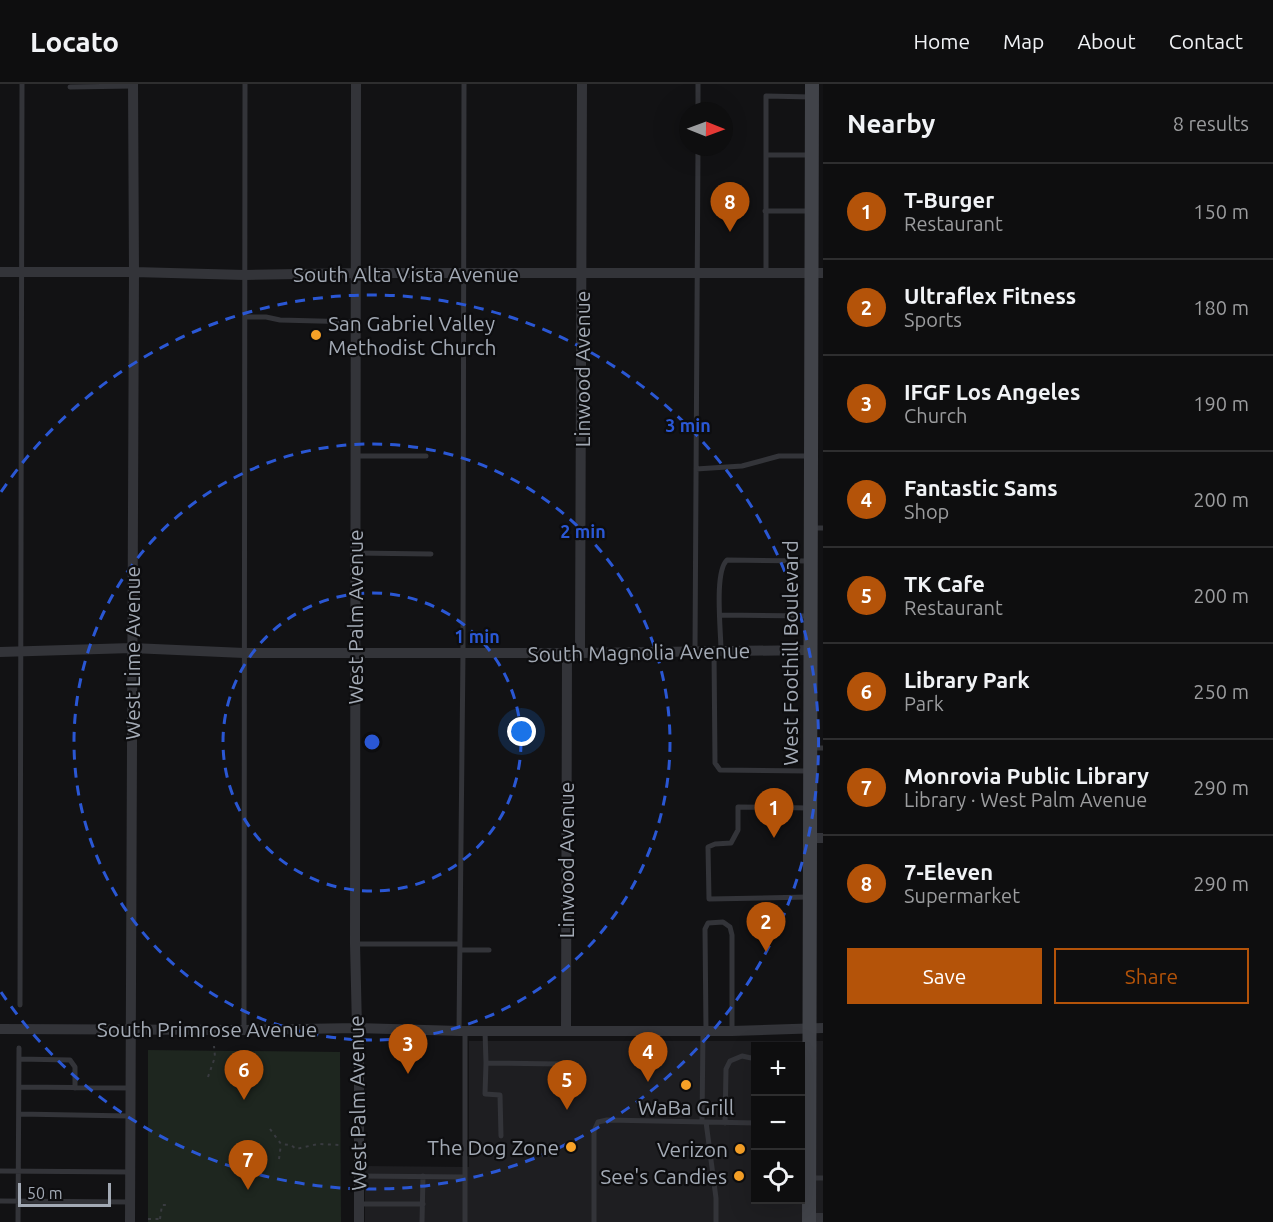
<!DOCTYPE html>
<meta charset="utf-8">
<style>
:root{--surface:#0e0e0f;--page:#171718;--text:#f1f3f6;--muted:#9b9c9e;--line:#2e2e2f;--accent:#b45309}
body{margin:0;font-family:Ubuntu,sans-serif;background:var(--page);color:var(--text)}
.controls{position:absolute;right:18px;bottom:18px;display:grid;overflow:hidden;border-radius:0px;box-shadow:0 6px 24px #0002}
.controls button{width:54px;height:54px;display:grid;place-items:center;padding:0;border:0;border-bottom:2px solid var(--line);background:var(--surface);color:var(--text);font:30px sans-serif}
.compass{position:absolute;left:679px;top:18px;width:54px;height:54px;border-radius:50%;background:var(--surface);box-shadow:0 6px 24px #0002;rotate:91deg}
.scale{position:absolute;left:18px;bottom:15px;width:93px;box-sizing:border-box;padding-left:6px;border:3px solid #a3aab5;border-top:0;font-size:16px;line-height:21px;white-space:nowrap;color:#a3aab5;-webkit-text-stroke:4px #0d0d0f;paint-order:stroke}
.you{position:absolute;left:522px;top:648px;width:21px;height:21px;margin:-15px;border:4px solid #fff;border-radius:50%;background:#1a73e8;box-shadow:0 0 0 9px #1a73e833}
.badge{display:grid;place-items:center;width:39px;height:39px;border-radius:50%;background:var(--accent);color:#fff;font-size:20px;font-weight:700}
.pin{position:absolute;translate:-50% -50px;filter:drop-shadow(0 2px 3px #0008)}
.pin::after{content:'';position:absolute;top:32px;width:21px;height:18px;background:inherit;clip-path:polygon(0 0,100% 0,50% 100%)}
.list{margin:0;padding:0;list-style:none}
h2{display:flex;justify-content:space-between;align-items:center;height:78px;margin:0;padding:0 24px;font-size:26px}
h2 small{font-size:20px;font-weight:400;color:var(--muted)}
.list li{display:grid;grid-template-columns:39px 1fr auto;gap:18px;align-items:center;box-sizing:border-box;height:96px;padding:0 24px;border-top:2px solid var(--line)}
.list b{display:block;font-size:22px;white-space:nowrap}
.list p{margin:0;font-size:20px;white-space:nowrap;color:var(--muted)}
.list em{font-size:20px;font-style:normal;color:var(--muted)}
.actions{display:flex;gap:12px;padding:18px 24px}
.actions a{flex:1;padding:14px 0;border:2px solid var(--accent);border-radius:0px;text-align:center;font-size:21px;color:var(--accent)}
.actions .main{background:var(--accent);color:#fff}
.icon{flex:none;width:33px;height:33px;fill:none;stroke:currentColor;stroke-width:2;stroke-linecap:round;stroke-linejoin:round}
.map{position:relative;flex:none;width:823px;height:1138px;overflow:hidden}
header{display:flex;align-items:center;gap:36px;box-sizing:border-box;height:84px;padding:0 30px;background:var(--surface);border-bottom:2px solid var(--line)}
header strong{font-size:28px}
nav{display:flex;gap:33px;margin-inline-start:auto;font-size:21px}
main{display:flex}
aside{flex:1;background:var(--surface)}
.map>svg:first-child{display:block}
</style>
<header>
<strong>Locato</strong>
<nav><a>Home</a><a>Map</a><a>About</a><a>Contact</a></nav>
</header>
<main>
<div class="map">
<svg width="823" height="1138" viewBox="0 0 823 1138">
<rect width="100%" height="100%" fill="#121214"/>
<path fill="#1e1e21" fill-rule="evenodd" d="M469,957H823V1138H365V1082L469,1083ZM756,962H800V1116H756Z"/>
<path fill="#1e261f" d="M148,966L340,968L341,1138H148Z"/>
<g fill="none" stroke-linecap="round" stroke-linejoin="round">
<path stroke="#393b40" stroke-width="2" stroke-dasharray="3 4.5" stroke-linecap="butt" d="M208,993L215,973L214,962
M270,1045L281,1060L291,1061L296,1065L318,1060L341,1061
M279,1075L281,1060
M148,1135H160V1138
M160,1135L162,1121H170"/>
<path stroke="#333439" stroke-width="5" d="M70,3L133,2
M698,27V0
M766,71H810
M765,127H810
M766,189V12L811,13
M245,233H266L280,236L356,238
M355,372H426
M696,385L742,382L779,372H809
M813,444H823
M355,469L431,470
M720,531L809,532
M695,567L698,63
M714,567L715,679L720,686L808,687
M721,567C721,547 714,488 727,476L809,477
M810,664H823
M808,813L709,815L708,763L715,760L731,759L738,746V723L810,724
M355,860H460
M460,866H489
M20,921L22,0
M244,946L245,0
M459,947L463,569L464,0
M485,947L486,979L560,980
M706,947L705,845L708,839L723,838L730,843L732,851V947
M19,975L70,976L75,983V1004
M486,979L485,1010L500,1011L501,1052
M19,1003L130,1004
M19,1030L130,1032
M702,1038L703,947
M706,1038L716,1114V1138
M725,1039L726,985L730,977L742,972L756,975
M0,1087L130,1088
M359,1092L465,1093
M810,1094H823
M0,1117L130,1118
M358,1120H423
M18,1138L19,964
M422,1138L423,1092
M465,1138V948
M594,1138V1047L598,1038L607,1036L756,1039"/>
<path stroke="#333439" stroke-width="10" d="M356,0L355,860L357,944L359,960V1138
M0,188H134L245,191L356,189H823
M0,568L132,564L244,569H580L811,566
M580,569L582,0
M810,754H823
M0,945L244,946L357,944L459,947H732L823,944
M566,947L567,569
M809,1134H823
M130,1138L134,188L133,0"/>
<path stroke="#414349" stroke-width="14" d="M809,1138L812,0"/>
</g>
<g fill="none" stroke="#2a57d4" stroke-width="3" stroke-dasharray="10 8">
<circle cx="372" cy="658" r="149"/>
<circle cx="372" cy="658" r="298"/>
<path d="M1 408A447 447 0 1 1 1 908"/>
</g>
<g fill="#f7a127" stroke="#0d0d0f" stroke-width="2">
<circle cx="316" cy="251" r="6"/>
<circle cx="686" cy="1001" r="6"/>
<circle cx="571" cy="1063" r="6"/>
<circle cx="740" cy="1065" r="6"/>
<circle cx="739" cy="1092" r="6"/>
</g>
<g text-anchor="middle" dominant-baseline="central" stroke-width="4.5" stroke-linejoin="round" paint-order="stroke">
<g font-size="21" fill="#a3aab5" stroke="#0d0d0f">
<text x="406" y="190">South Alta Vista Avenue</text>
<text transform="translate(582 285) rotate(-90)">Linwood Avenue</text>
<text transform="translate(355 533) rotate(-90)">West Palm Avenue</text>
<text transform="translate(639 568) rotate(-1)">South Magnolia Avenue</text>
<text transform="translate(132 569) rotate(-90)">West Lime Avenue</text>
<text transform="translate(790 569) rotate(-90)">West Foothill Boulevard</text>
<text transform="translate(566 776) rotate(-90)">Linwood Avenue</text>
<text x="207" y="945">South Primrose Avenue</text>
<text transform="translate(357 1019) rotate(-91)">West Palm Avenue</text>
</g>
<g font-size="21" fill="#a3aab5" stroke="#0d0d0f" text-anchor="end">
<text x="328" y="239" text-anchor="start">San Gabriel Valley<tspan x="328" dy="24">Methodist Church</tspan></text>
<text x="686" y="1023" text-anchor="middle">WaBa Grill</text>
<text x="559" y="1063">The Dog Zone</text>
<text x="728" y="1065">Verizon</text>
<text x="727" y="1092">See's Candies</text>
</g>
</g>
<circle cx="372" cy="658" r="9" fill="#2a57d4" stroke="#0d0d0f" stroke-width="3"/>
<g font-size="18" text-anchor="middle" font-weight="bold" fill="#2a57d4" stroke="#0d0d0f" stroke-width="4.5" stroke-linejoin="round" paint-order="stroke">
<text x="688" y="348">3 min</text>
<text x="583" y="454">2 min</text>
<text x="477" y="559">1 min</text>
</g>
</svg>
<div class="controls">
<button>+</button>
<button>−</button>
<button><svg class="icon" aria-label="locate" viewBox="0 0 24 24"><circle cx="12" cy="12" r="6"/><path d="M12 2v4M12 18v4M2 12h4M18 12h4"/></svg></button>
</div>
<svg class="compass" viewBox="-18 -18 36 36"><path d="M0-13l5 13h-10z" fill="#e53935"/><path d="M0 13l5-13h-10z" fill="#9b9c9e"/></svg>
<div class="scale">50 m</div>
<div class="you"></div>
<div class="pin badge" style="left:774px;top:754px">1</div>
<div class="pin badge" style="left:766px;top:868px">2</div>
<div class="pin badge" style="left:408px;top:990px">3</div>
<div class="pin badge" style="left:648px;top:998px">4</div>
<div class="pin badge" style="left:567px;top:1026px">5</div>
<div class="pin badge" style="left:244px;top:1016px">6</div>
<div class="pin badge" style="left:248px;top:1106px">7</div>
<div class="pin badge" style="left:730px;top:148px">8</div>
</div>
<aside>
<h2>Nearby<small>8 results</small></h2>
<ul class="list">
<li><span class="badge">1</span><div><b>T-Burger</b><p>Restaurant</p></div><em>150 m</em></li>
<li><span class="badge">2</span><div><b>Ultraflex Fitness</b><p>Sports</p></div><em>180 m</em></li>
<li><span class="badge">3</span><div><b>IFGF Los Angeles</b><p>Church</p></div><em>190 m</em></li>
<li><span class="badge">4</span><div><b>Fantastic Sams</b><p>Shop</p></div><em>200 m</em></li>
<li><span class="badge">5</span><div><b>TK Cafe</b><p>Restaurant</p></div><em>200 m</em></li>
<li><span class="badge">6</span><div><b>Library Park</b><p>Park</p></div><em>250 m</em></li>
<li><span class="badge">7</span><div><b>Monrovia Public Library</b><p>Library · West Palm Avenue</p></div><em>290 m</em></li>
<li><span class="badge">8</span><div><b>7-Eleven</b><p>Supermarket</p></div><em>290 m</em></li>
</ul>
<div class="actions"><a class="main">Save</a><a>Share</a></div>
</aside>
</main>
